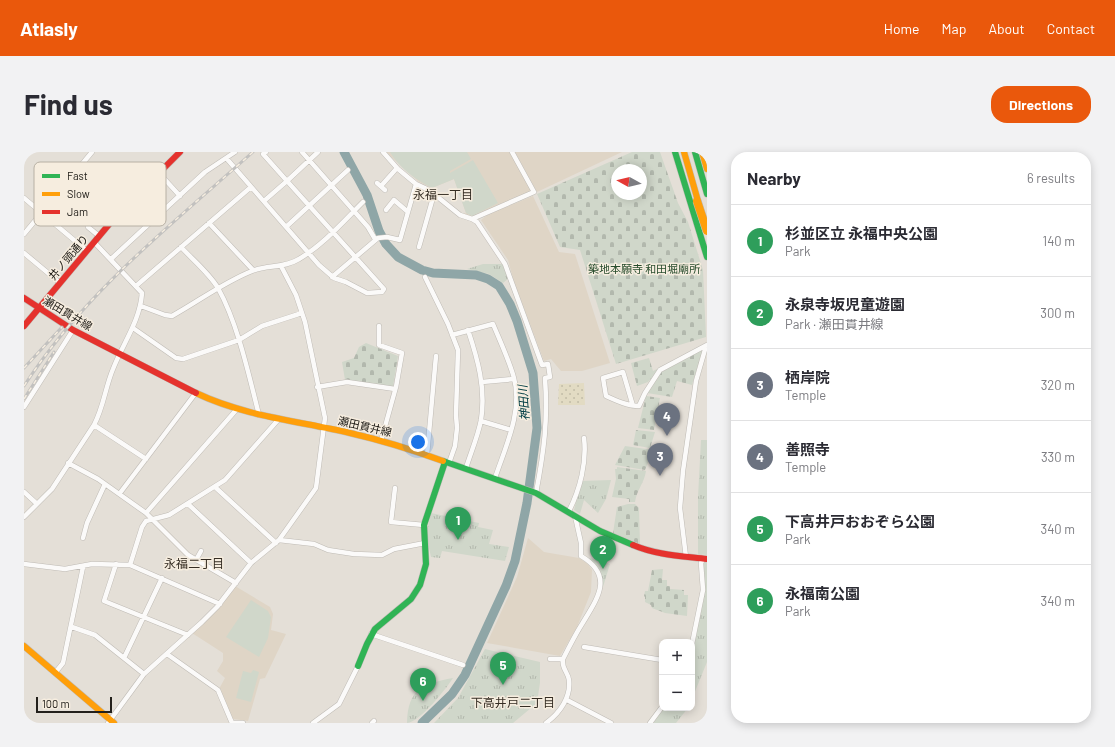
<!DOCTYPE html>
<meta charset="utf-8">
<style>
:root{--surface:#fff;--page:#f2f2f3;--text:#2b2b33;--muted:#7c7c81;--line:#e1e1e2;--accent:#ea580c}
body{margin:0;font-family:Barlow,"Noto Sans JP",sans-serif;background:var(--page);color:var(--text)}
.controls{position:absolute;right:12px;bottom:12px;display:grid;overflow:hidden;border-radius:8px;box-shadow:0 2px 10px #0003}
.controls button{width:36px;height:36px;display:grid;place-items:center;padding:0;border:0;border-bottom:1px solid var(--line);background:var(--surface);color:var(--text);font:20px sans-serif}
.compass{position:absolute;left:587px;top:12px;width:36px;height:36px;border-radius:50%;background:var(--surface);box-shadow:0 2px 10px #0003;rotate:278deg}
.scale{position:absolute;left:12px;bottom:10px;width:76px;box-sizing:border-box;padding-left:4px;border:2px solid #23201b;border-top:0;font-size:11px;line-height:14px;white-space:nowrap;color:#23201b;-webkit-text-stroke:3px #f6eddf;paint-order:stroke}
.you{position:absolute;left:394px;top:290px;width:14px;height:14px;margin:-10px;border:3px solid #fff;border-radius:50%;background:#1a73e8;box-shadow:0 0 0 6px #1a73e833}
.badge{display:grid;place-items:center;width:26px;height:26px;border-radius:50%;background:var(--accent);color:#fff;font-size:13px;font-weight:700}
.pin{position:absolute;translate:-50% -33px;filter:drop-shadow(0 1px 2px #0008)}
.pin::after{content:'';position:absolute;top:21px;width:14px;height:12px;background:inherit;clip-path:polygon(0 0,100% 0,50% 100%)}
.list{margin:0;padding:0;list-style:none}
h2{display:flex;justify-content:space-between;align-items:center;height:52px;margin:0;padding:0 16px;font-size:17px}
h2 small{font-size:13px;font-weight:400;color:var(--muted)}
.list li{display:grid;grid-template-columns:26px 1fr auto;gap:12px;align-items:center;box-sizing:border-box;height:72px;padding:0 16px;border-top:1px solid var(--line)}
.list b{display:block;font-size:15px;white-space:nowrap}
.list p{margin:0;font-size:13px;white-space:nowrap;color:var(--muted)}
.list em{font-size:13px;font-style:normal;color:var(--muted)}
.map{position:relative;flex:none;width:683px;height:571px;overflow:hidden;border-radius:16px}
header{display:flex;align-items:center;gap:24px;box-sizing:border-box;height:56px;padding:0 20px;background:var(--accent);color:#fff}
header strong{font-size:19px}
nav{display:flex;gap:22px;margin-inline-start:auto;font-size:14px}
.intro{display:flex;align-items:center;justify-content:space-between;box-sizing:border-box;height:96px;padding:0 24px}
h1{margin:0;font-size:28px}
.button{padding:10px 18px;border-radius:16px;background:var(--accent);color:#fff;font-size:14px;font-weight:700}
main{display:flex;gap:24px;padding:0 24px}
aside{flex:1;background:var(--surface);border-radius:16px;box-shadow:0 2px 10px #0003}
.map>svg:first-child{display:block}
</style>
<header>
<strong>Atlasly</strong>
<nav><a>Home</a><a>Map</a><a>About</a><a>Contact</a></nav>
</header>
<div class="intro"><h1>Find us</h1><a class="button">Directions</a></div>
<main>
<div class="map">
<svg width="683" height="571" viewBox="0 0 683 571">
<defs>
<pattern id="sand-dots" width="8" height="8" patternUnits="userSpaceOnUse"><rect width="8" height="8" fill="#e2dbc3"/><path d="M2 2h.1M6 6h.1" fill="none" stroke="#c2bca7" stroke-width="1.8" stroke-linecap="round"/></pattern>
<pattern id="cemetery-stones" width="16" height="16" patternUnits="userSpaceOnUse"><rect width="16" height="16" fill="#d0d7ca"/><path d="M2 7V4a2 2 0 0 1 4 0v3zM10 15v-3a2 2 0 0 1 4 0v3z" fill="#b2b8ad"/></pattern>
<pattern id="park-tufts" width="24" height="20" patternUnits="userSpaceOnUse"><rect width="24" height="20" fill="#d0d7ca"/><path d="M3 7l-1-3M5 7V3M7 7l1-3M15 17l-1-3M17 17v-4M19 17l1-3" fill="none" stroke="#b2b8ad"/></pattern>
</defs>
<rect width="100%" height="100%" fill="#e4dfd7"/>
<path fill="#dfd5c6" d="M362,0H487L509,38L448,67L436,63L442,61L430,27L408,36L395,30Z
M491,0H598L513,40Z
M509,44L535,100L551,102L586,211L558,219H537L527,207L520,209L490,130L484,108L457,68L463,63Z
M504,386L520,400L555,406L564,412L568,418L567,440L553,475L536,504L463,491L493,425Z
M211,434L246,455L249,462L247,478L262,482L241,526L236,527L224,569L209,567L195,537L201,526L193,519L199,509V501L168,481Z"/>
<path fill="#d0d7ca" d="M366,0H443L447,7L426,19V21L449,8L474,51L448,64L442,61L430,27L408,36C392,28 375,16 366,0Z
M227,448L244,459L247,465L244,486L235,505L202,485Z
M229,518L235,520L227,550L212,546L219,519L227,521Z"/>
<path fill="url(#sand-dots)" d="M560,231L561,253H534L535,232Z"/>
<path fill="url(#cemetery-stones)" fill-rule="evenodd" d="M608,0H636L654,51L664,70L679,118L682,185L592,212L556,98L536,95L513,42ZM593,18H617V42H593Z
M342,191L374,204L369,235L321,228L318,210L330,206L335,195Z
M679,197L668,233L653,229L648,245L623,241L638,219Z
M625,206L629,219L633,217L634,219L624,230L613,234L607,211Z
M622,244L636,246L630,278L614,276Z
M612,278L631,280L626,296L609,293Z
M601,294L629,298L621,318L591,313Z
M593,315L622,319C620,332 613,337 611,350H605V347L588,345L592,327L591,317H593Z
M604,352H611L615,356L616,392L589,381L593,355Z
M639,417L638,428H643V434H646V437L660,438V443H664L663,464L641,461L628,456L627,453L621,450V445L620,444L621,439H624L628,418Z"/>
<path fill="url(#park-tufts)" d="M459,112H480L485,126L479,131L465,122L443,117Z
M677,288H683V403L674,402V345Z
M587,328L582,347L574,361L560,348L556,362L550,358L557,329Z
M407,361L455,371L454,375L469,378L465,392L485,395L481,409L418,399L416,406L407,405L402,383Z
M566,406L586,412L579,435H577V422L565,408Z
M681,410L683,411V510L668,547V499L681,438L678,413Z
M461,497L516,510V531L513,551L489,571H410L434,546Z
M429,526C422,537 396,570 383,571C384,537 398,532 429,526Z
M640,556H664L652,571H629Z"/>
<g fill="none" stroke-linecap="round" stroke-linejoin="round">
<path stroke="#8fa6a7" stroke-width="9" d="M320,0L343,43L355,79L362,92L374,105L398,118L409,121L452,123L464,127L475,134L486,152L493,169L509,221L513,276L503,351L491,409L482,434L441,523L428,542L398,571"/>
<g stroke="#bfbbb5" stroke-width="5.5">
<path id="street" d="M278,0L344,75L351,87
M359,0L374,17L392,32L405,38L436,63L448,67L510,40L488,0
M203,7L295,113L310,126L322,130L343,141L358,140L360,137L263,29L294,0
M135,21L156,44
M353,31L361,38
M357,34L373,16
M0,46L63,99
M240,49L263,29L239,2L242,0
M362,58L370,48L384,60
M448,67L453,70L481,112L518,213L524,212L526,225L521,226C524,269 520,299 512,341
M185,71L229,118
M64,75L75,84
M262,75L324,18
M0,82L68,0
M157,95C169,108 185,121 194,136C214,172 225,224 235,263
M395,95L410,42
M0,101L36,131
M87,107L181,20L211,0
M308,125L354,86L363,85L376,88L392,32
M401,125L424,172L434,198L432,263L433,276L431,294L425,311
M112,134L227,35
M117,154L141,163L148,164C175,149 200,130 228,119C243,113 261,116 275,107C299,93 319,70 339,50
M355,174V193L378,201L372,235L357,289
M109,176L152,206L159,207L215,188L238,174L278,161
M428,183L469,172C476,189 485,208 490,226C499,259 481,296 471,326
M458,230L490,227
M293,235L323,230L371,237
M609,254L599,220L579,226L582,244C593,249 604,254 615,254L621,241L636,218L683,193
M0,255L49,178
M457,269L487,278
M70,273L122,307
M403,303L412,204
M44,311L74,327L122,361L164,403L212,431
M442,316C447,300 454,284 457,268C462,237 454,208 444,178
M191,335L252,391
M371,336L367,370L400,373
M0,340L12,351
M96,341L171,242
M164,352L227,411
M545,359C556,337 563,310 560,286
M122,361L213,257
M0,365L28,337L70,273C80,254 81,236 89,217C99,191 116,169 118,141L70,90
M59,386L63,371L81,332
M255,388L290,392L304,398L330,402L358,403L370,397L401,391
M662,405L656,356L659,319L672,229L682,194
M172,408L177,399
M0,412L41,417L68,412L106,413L196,452
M92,412L80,449L164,483
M106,413L118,375L122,369L145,363L201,328L254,268
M48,475L71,483L120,522
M347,482L439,513
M668,492L679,438L677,411L679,407
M560,495L638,508
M143,502L194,538L208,571H219
M100,506L138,426
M526,507H539
M31,521L39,511L59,415
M543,548L587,571
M84,571L120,522L178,470L193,455L227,411L255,388L292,336L301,266L281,170L272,143L257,114
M289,571L315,552L334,514
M348,571L350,569
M522,571C536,561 547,545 545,528C544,520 537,516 539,507C545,495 551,483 558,472C573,447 591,424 557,404V391L551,364
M626,571L638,555"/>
</g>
<g stroke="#bfbbb5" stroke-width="7">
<path id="fast" d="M651,0L683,105
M671,0L683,42
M419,309L512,341L576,379L609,393
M334,514L343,492L351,477L387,447L396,433L402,412L400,373L421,310"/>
</g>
<g stroke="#bfbbb5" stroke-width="7">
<path id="slow" d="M660,0L676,56
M678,0L683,17
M172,241C220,264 274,269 326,281C357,288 389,298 419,309
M0,494L90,571"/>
</g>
<g stroke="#bfbbb5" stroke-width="7">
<path id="jam" d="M0,146L49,178L172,241
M0,174L92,64L156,0
M609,393C632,403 658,404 683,407"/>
</g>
<use href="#street" stroke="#fbfaf9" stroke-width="4.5"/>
<use href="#fast" stroke="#30b455" stroke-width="6"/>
<use href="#slow" stroke="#ff9f0a" stroke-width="6"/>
<use href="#jam" stroke="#e5322d" stroke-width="6"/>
<g stroke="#c2c1bf" stroke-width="3">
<path id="rail" d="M0,216L38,175
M0,234C60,141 148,72 229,0
M0,247L30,200"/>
</g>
<use href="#rail" stroke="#f6eddf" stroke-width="1.5" stroke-dasharray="4.5" stroke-linecap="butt"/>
<g stroke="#bfbbb5" stroke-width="9" stroke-linecap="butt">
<path id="slow-bridge" d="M673,49L683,79"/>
</g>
<use href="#slow-bridge" stroke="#ff9f0a" stroke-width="8"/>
</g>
<g text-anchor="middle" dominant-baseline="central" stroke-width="3" stroke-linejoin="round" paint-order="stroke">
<g font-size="11" fill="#23201b" stroke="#f6eddf">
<text transform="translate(44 105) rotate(-50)">井ノ頭通り</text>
<text transform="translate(44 161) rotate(31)">瀬田貫井線</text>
<text transform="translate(341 274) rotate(13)">瀬田貫井線</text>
</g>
<g font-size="11" fill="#274c2c" stroke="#f6eddf">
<text x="620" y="116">築地本願寺 和田堀廟所</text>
</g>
<g font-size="12" fill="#352d23" stroke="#f6eddf">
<text x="419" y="42">永福一丁目</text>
<text x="170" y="411">永福二丁目</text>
<text x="489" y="550">下高井戸二丁目</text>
</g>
<g font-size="12" font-style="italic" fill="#074248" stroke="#f6eddf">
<text transform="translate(499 251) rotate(-94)">神田川</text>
</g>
</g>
<rect x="10" y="10" width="132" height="64" rx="6" fill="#f6eddf" stroke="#b7b0a4" stroke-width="1"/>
<rect x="18" y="22" width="18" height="4" fill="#30b455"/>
<rect x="18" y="40" width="18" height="4" fill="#ff9f0a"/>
<rect x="18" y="58" width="18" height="4" fill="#e5322d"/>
<g font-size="11" fill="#23201b">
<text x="43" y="28">Fast</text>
<text x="43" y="46">Slow</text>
<text x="43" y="64">Jam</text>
</g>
</svg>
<div class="controls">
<button>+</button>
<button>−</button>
</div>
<svg class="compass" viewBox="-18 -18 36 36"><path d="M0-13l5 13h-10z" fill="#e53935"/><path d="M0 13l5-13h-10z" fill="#7c7c81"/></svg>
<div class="scale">100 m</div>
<div class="you"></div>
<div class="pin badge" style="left:434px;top:388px;background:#2e9e5b">1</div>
<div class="pin badge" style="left:579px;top:417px;background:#2e9e5b">2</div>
<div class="pin badge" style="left:636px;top:324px;background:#6b7280">3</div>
<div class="pin badge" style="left:643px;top:284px;background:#6b7280">4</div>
<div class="pin badge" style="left:479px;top:533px;background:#2e9e5b">5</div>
<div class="pin badge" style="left:399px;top:549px;background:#2e9e5b">6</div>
</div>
<aside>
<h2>Nearby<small>6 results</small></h2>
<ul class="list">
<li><span class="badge" style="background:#2e9e5b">1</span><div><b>杉並区立 永福中央公園</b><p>Park</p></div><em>140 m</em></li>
<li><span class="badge" style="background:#2e9e5b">2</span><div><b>永泉寺坂児童遊園</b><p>Park · 瀬田貫井線</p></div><em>300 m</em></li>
<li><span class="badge" style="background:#6b7280">3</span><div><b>栖岸院</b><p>Temple</p></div><em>320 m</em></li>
<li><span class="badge" style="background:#6b7280">4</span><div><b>善照寺</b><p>Temple</p></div><em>330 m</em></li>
<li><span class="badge" style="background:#2e9e5b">5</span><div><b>下高井戸おおぞら公園</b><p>Park</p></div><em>340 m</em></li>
<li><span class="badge" style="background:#2e9e5b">6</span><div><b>永福南公園</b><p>Park</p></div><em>340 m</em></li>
</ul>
</aside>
</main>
